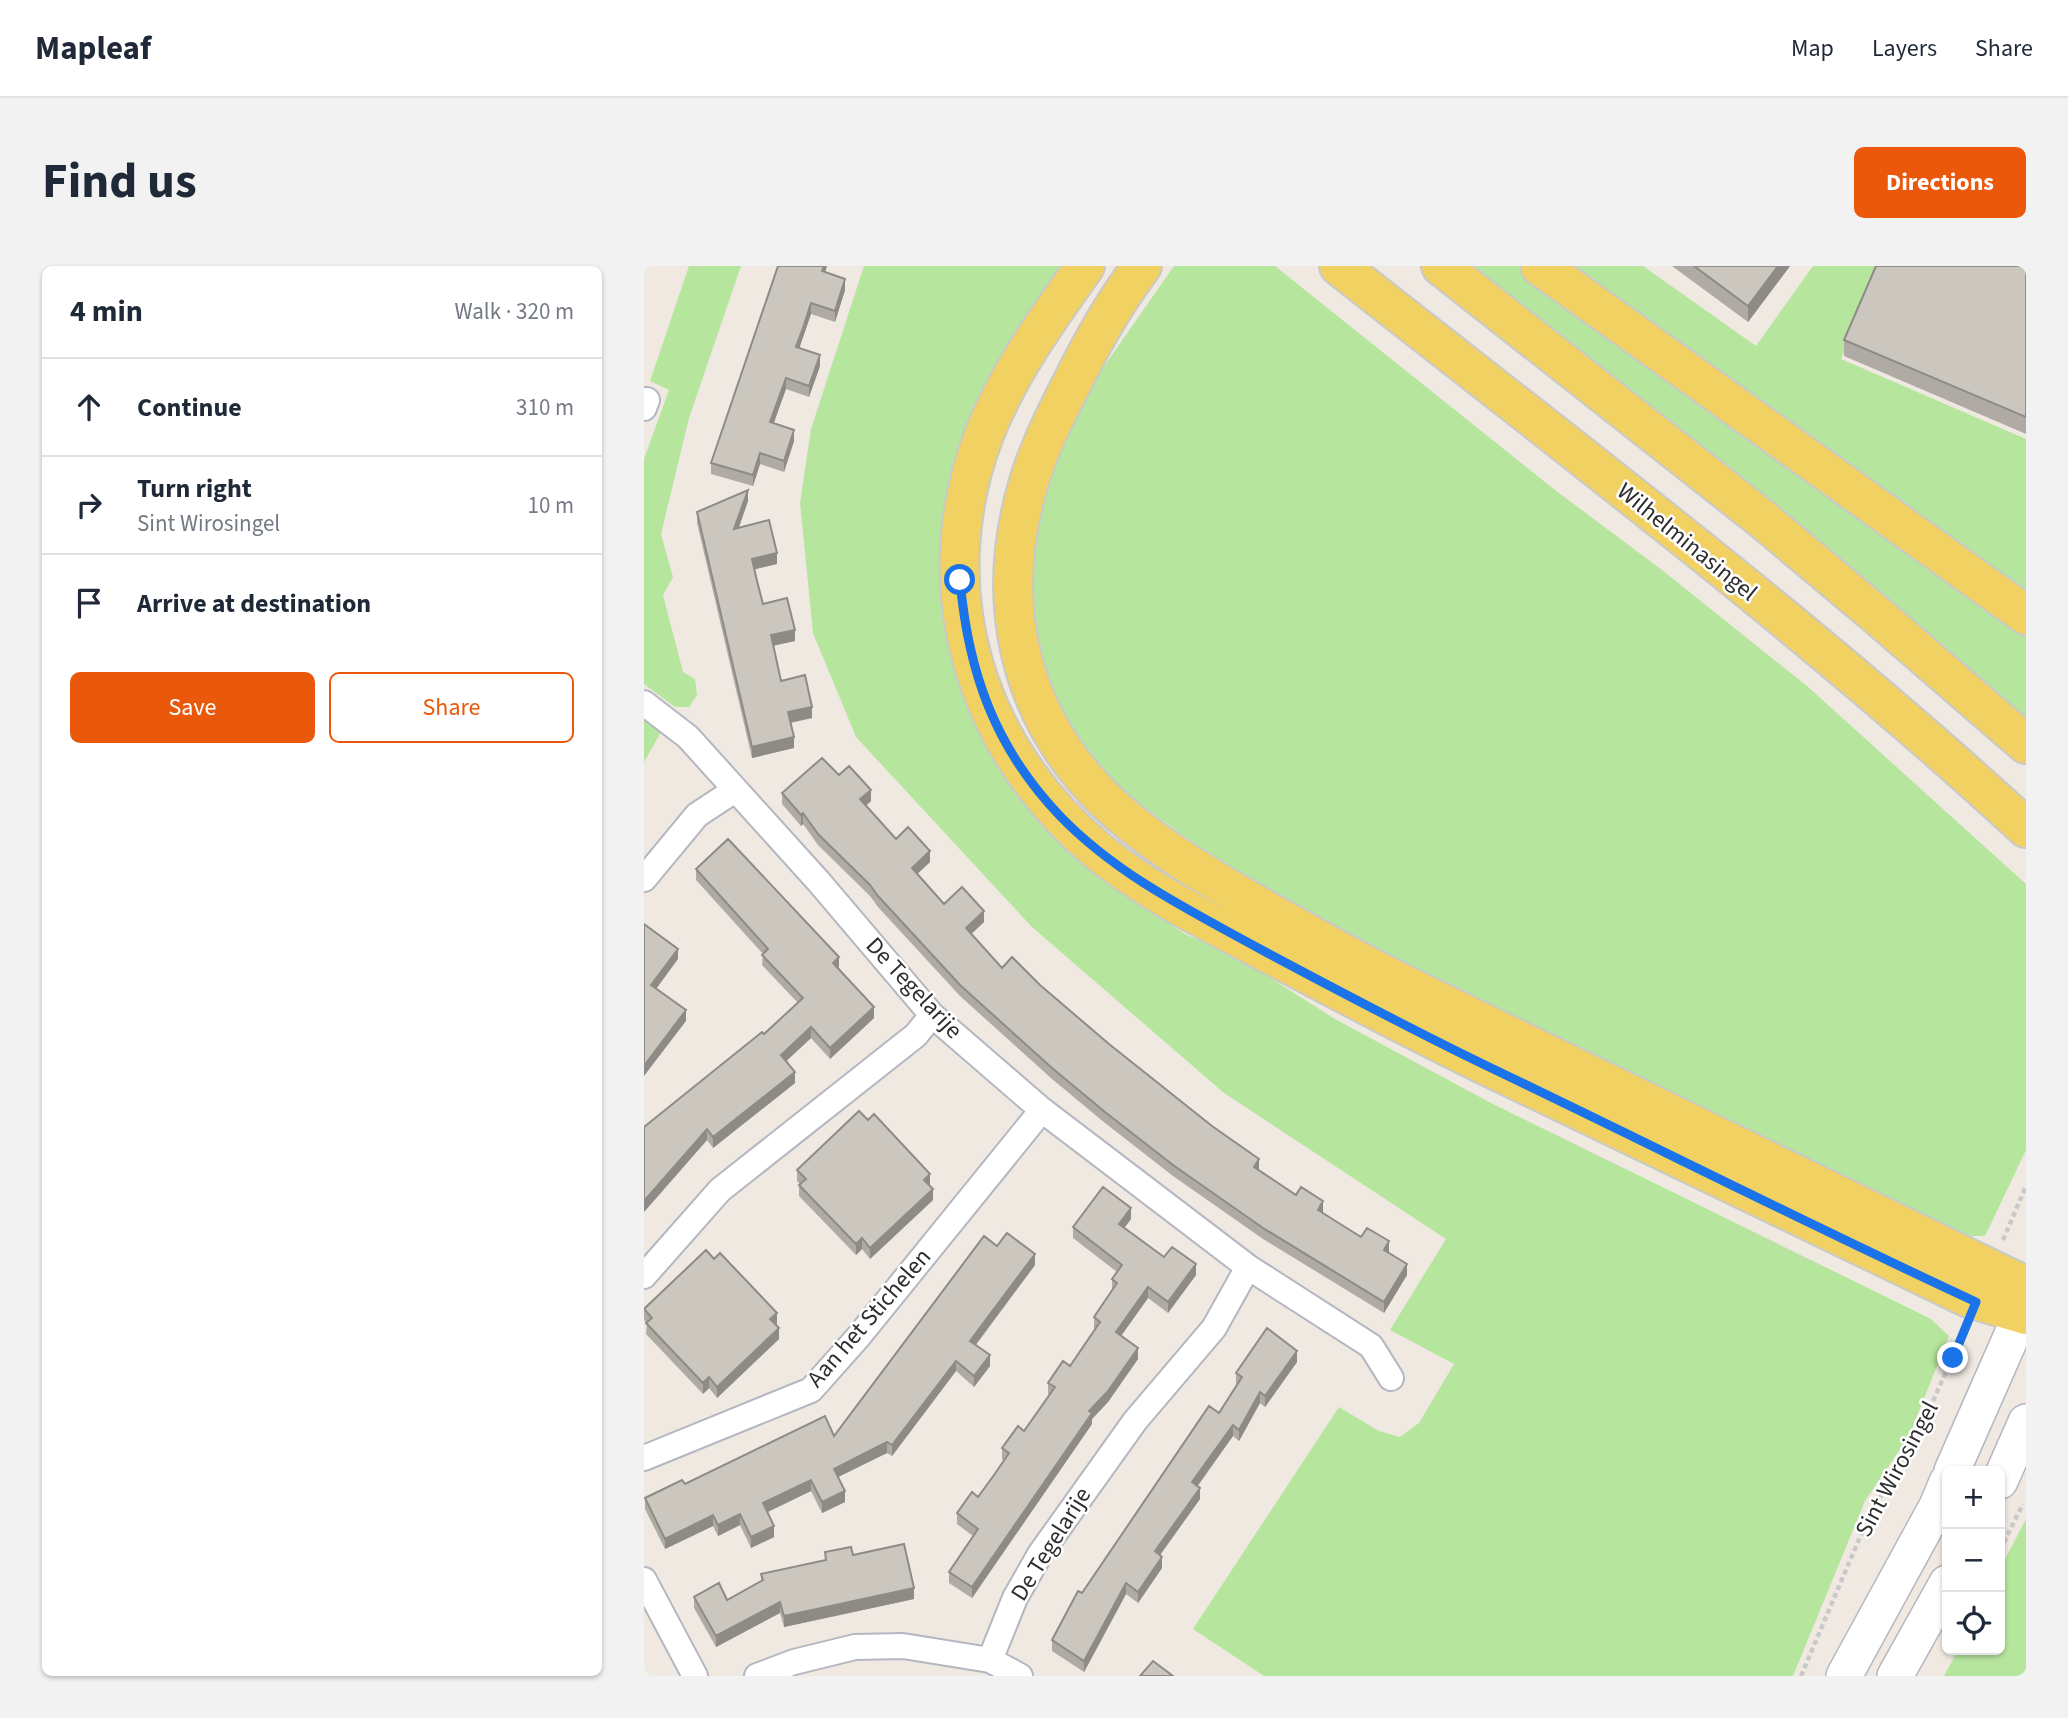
<!DOCTYPE html>
<meta charset="utf-8">
<style>
:root{--surface:#fff;--page:#f2f2f3;--text:#1f2937;--muted:#747a83;--line:#e0e1e3;--accent:#ea580c}
body{margin:0;font-family:"Source Sans 3",sans-serif;background:var(--page);color:var(--text)}
.controls{position:absolute;right:21px;bottom:21px;display:grid;overflow:hidden;border-radius:10px;box-shadow:0 2px 5px #0004}
.controls button{width:63px;height:63px;display:grid;place-items:center;padding:0;border:0;border-bottom:2px solid var(--line);background:var(--surface);color:var(--text);font:35px sans-serif}
.stop{position:absolute;width:21px;height:21px;margin:-16px;border:5px solid #1a73e8;border-radius:50%;background:#fff}
.stop.end{background:#1a73e8;border-color:#fff;box-shadow:0 2px 7px #0008}
.list{margin:0;padding:0;list-style:none}
h2{display:flex;justify-content:space-between;align-items:center;height:91px;margin:0;padding:0 28px;font-size:30px}
h2 small{font-size:23px;font-weight:400;color:var(--muted)}
.list li{display:grid;grid-template-columns:46px 1fr auto;gap:21px;align-items:center;box-sizing:border-box;height:98px;padding:0 28px;border-top:2px solid var(--line)}
.list b{display:block;font-size:26px;white-space:nowrap}
.list p{margin:0;font-size:23px;white-space:nowrap;color:var(--muted)}
.list em{font-size:23px;font-style:normal;color:var(--muted)}
.actions{display:flex;gap:14px;padding:21px 28px}
.actions a{flex:1;padding:16px 0;border:2px solid var(--accent);border-radius:10px;text-align:center;font-size:24px;color:var(--accent)}
.actions .main{background:var(--accent);color:#fff}
.icon{flex:none;width:38px;height:38px;fill:none;stroke:currentColor;stroke-width:2;stroke-linecap:round;stroke-linejoin:round}
.map{position:relative;flex:none;width:1382px;height:1410px;overflow:hidden;border-radius:10px}
header{display:flex;align-items:center;gap:42px;box-sizing:border-box;height:98px;padding:0 35px;background:var(--surface);border-bottom:2px solid var(--line)}
header strong{font-size:33px}
nav{display:flex;gap:38px;margin-inline-start:auto;font-size:24px}
.intro{display:flex;align-items:center;justify-content:space-between;box-sizing:border-box;height:168px;padding:0 42px}
h1{margin:0;font-size:49px}
.button{padding:18px 32px;border-radius:10px;background:var(--accent);color:#fff;font-size:24px;font-weight:700}
main{display:flex;gap:42px;padding:0 42px}
aside{flex:1;background:var(--surface);border-radius:10px;box-shadow:0 2px 5px #0004}
.map>svg:first-child{display:block}
</style>
<header>
<strong>Mapleaf</strong>
<nav><a>Map</a><a>Layers</a><a>Share</a></nav>
</header>
<div class="intro"><h1>Find us</h1><a class="button">Directions</a></div>
<main>
<aside>
<h2>4 min<small>Walk · 320 m</small></h2>
<ul class="list">
<li><svg class="icon" aria-label="ahead" viewBox="0 0 24 24"><path d="M12 20V5M6 11l6-6 6 6"/></svg><div><b>Continue</b></div><em>310 m</em></li>
<li><svg class="icon" aria-label="right" viewBox="0 0 24 24"><path d="M7 20v-9h11M14 6l5 5-5 5"/></svg><div><b>Turn right</b><p>Sint Wirosingel</p></div><em>10 m</em></li>
<li><svg class="icon" aria-label="arrive" viewBox="0 0 24 24"><path d="M6 21V4h12l-3 4 3 4H6"/></svg><div><b>Arrive at destination</b></div></li>
</ul>
<div class="actions"><a class="main">Save</a><a>Share</a></div>
</aside>
<div class="map">
<svg width="1382" height="1410" viewBox="0 0 1382 1410">
<rect width="100%" height="100%" fill="#efe9e1"/>
<path fill="#b6e59e" d="M45,0H97L45,152L17,268L29,311L19,329L39,406L51,413L53,429L45,441H31L0,418V193L25,124L6,115Z
M220,0H430L306,268L297,339L303,378L325,446L355,503L406,566L471,621L541,668L595,692L691,753L845,836L1287,1053L1305,1070L1265,1170L1221,1235L1149,1410H620L549,1363L695,1141L735,1165L756,1171L775,1157L810,1098L746,1064L802,973L580,827L388,661L212,471L169,367L156,237L167,163Z
M530,0H631L911,224L1018,304L1163,420L1382,618V884L1341,970H1309L760,708L550,577L483,529L437,479L408,432L394,381L388,323L390,273L405,211L440,129Z
M829,0H881L1382,361V453L1071,192Z
M909,0H999L1112,80L1169,0H1235L1197,93L1382,173V339Z
M0,453L17,466L0,496Z
M1382,1253V1410H1300L1314,1384H1356V1303Z"/>
<g fill="none" stroke-linecap="round" stroke-linejoin="round">
<g stroke="#b4b7c1" stroke-width="28">
<path id="minor" d="M0,142L3,134
M0,437L44,471L175,616L288,749L398,844L604,1001L727,1080L747,1112
M0,613L53,549L91,524
M0,1010L76,924L272,769L288,749
M0,1192L167,1124L215,1070L398,844
M0,1314L51,1410
M346,1394L371,1332L396,1288L491,1155L570,1062L604,1001
M113,1410L150,1396L211,1381L259,1380L346,1394L376,1410"/>
</g>
<g stroke="#b4b7c1" stroke-width="38">
<path id="secondary" d="M1308,1205L1382,1037
M1356,1215L1382,1156
M1200,1410L1293,1240L1303,1216
M1251,1410L1303,1317"/>
</g>
<g stroke="#c9c9c9" stroke-width="42">
<path id="primary" d="M441,0C403,54 364,107 340,169C282,322 330,481 454,585C503,625 560,653 616,683C688,721 761,760 835,796C998,874 1161,954 1325,1032L1382,1049
M498,0C470,37 448,76 428,117C411,150 394,184 384,219C350,336 374,449 462,535C504,575 554,605 604,634C655,663 705,691 757,717L1382,1020
M695,0C927,183 1165,362 1382,562
M797,0L1117,252L1235,351L1382,478
M896,0L1382,349"/>
</g>
<path stroke="#c9c9c9" stroke-width="4.5" stroke-dasharray="5 3.5" stroke-linecap="butt" d="M1359,974L1382,920
M1356,1284L1379,1238
M1157,1410L1227,1245L1270,1178L1320,1065"/>
<use href="#minor" stroke="#fff" stroke-width="24"/>
<use href="#secondary" stroke="#fff" stroke-width="35"/>
<use href="#primary" stroke="#f2d163" stroke-width="38"/>
</g>
<path fill="#afaba4" d="M183,0L181,7L201,24L191,56L167,48L155,82L176,100L165,131L142,123L134,145L130,157L150,175L140,206L116,198L109,220L67,208V197Z
M1028,0H1146L1104,56Z
M1382,0V168L1200,90V74Z
M104,235L95,262L133,298L111,303L119,338L151,375L129,380L137,415L168,452L147,457L150,482L108,492L53,257V246Z
M195,509L227,535L222,540L252,573L286,596L273,608L300,638L340,656L327,668L358,702L396,719L465,778L615,904L679,947L717,971L745,986V987L763,1009L740,1047L619,973L529,910L461,857L408,813L316,730L234,641L226,630L174,579L159,558L157,560L138,538V527Z
M52,603L195,702L230,752L186,793L167,772L142,795L151,817L69,882L63,874L0,946L120,768L154,737L118,699L119,688L52,614Z
M153,904L286,919L289,934L226,993L218,983L212,989L155,930V919L156,918L153,915Z
M487,953L480,962L520,991L552,1009L524,1047L504,1032L477,1070L494,1093L464,1136L448,1153V1158L328,1332L305,1317V1306L329,1270L313,1258V1247L334,1231L360,1195L358,1193V1182L380,1165L405,1129L404,1128V1117L426,1100L451,1063L450,1062V1051L468,1025V1013L473,1006L429,972V961Z
M353,980L391,999L332,1079L346,1100L330,1121L312,1105L248,1190L243,1187L194,1211L201,1236L178,1247L167,1225L124,1246L130,1271L107,1282L96,1259L74,1270L69,1260L21,1283L1,1243V1232L190,1170Z
M70,993L133,1058L135,1073L73,1132L65,1122L59,1128L2,1068L3,1057L0,1054V1042Z
M653,1096L621,1141L616,1137L595,1175L589,1170L554,1220L556,1233L516,1289L518,1302L494,1337L482,1328L440,1406L408,1385V1374L438,1327L575,1147L593,1119L592,1118V1107Z
M181,1286L209,1289L270,1333L140,1361L136,1347L72,1381L50,1342V1331L83,1334L117,1315V1308L181,1295Z"/>
<path fill="#8e8b86" d="M180,0H183L178,16V5Z
M1134,0H1146L1104,56V40Z
M201,13V24L191,56V45Z
M167,37V48L152,92V81Z
M176,89V100L165,131V120Z
M142,112V123L126,167V156Z
M150,164V175L140,206V195Z
M116,187V198L109,220V209Z
M104,224V235L90,274V263Z
M133,287V298L108,304V293Z
M151,364V375L127,380V369Z
M168,441V452L144,457V446Z
M150,471V482L108,492V481Z
M227,524V535L216,544V533Z
M159,547V558L157,560V549Z
M286,585V596L268,613V602Z
M340,645V656L322,673V662Z
M34,683V693L7,730V719Z
M195,691V702L189,697Z
M230,741V752L186,793V782Z
M42,744V755L0,810V800Z
M167,761V772L137,800V789Z
M151,806V817L69,882V871Z
M63,863V874L0,946V935Z
M615,893V904L610,912V901Z
M286,908V919L280,925V914Z
M289,923V934L226,993V982Z
M679,935V946L674,955V944Z
M487,942V953L475,969V958Z
M218,972V983L212,989V978Z
M745,975V986L740,995V984Z
M391,988V999L326,1086V1075Z
M552,998V1009L524,1047V1036Z
M763,998V1009L740,1047V1036Z
M504,1021V1032L472,1077V1066Z
M133,1047V1058L126,1053Z
M135,1062V1073L73,1132V1121Z
M494,1082V1093L464,1136L448,1153V1158L328,1332V1321L445,1145Z
M653,1085V1096L621,1141V1130Z
M346,1089V1100L330,1121V1110Z
M312,1095V1105L248,1190V1179Z
M65,1111V1122L59,1128V1117Z
M616,1126V1137L595,1175V1164Z
M589,1159V1170L548,1227V1216Z
M243,1176V1187L190,1213V1203Z
M167,1214V1225L119,1248V1237Z
M556,1222V1233L511,1296V1285Z
M201,1225V1236L178,1247V1236Z
M96,1248V1259L74,1270V1259Z
M69,1249V1260L21,1283V1273Z
M130,1260V1271L107,1282V1271Z
M518,1291V1302L494,1337V1326Z
M482,1317V1328L440,1406V1395Z
M270,1322V1333L140,1361V1350Z
M136,1336V1347L72,1381V1370Z"/>
<path fill="#cbc7bf" stroke="#8e8b86" stroke-width="2" d="M134,0H180L178,5L201,13L191,45L167,37L160,59L152,81L176,89L165,120L142,112L126,156L150,164L140,195L116,187L109,209L67,197Z
M1050,0H1134L1104,40Z
M1232,0H1382V151L1200,74Z
M104,224L90,263L125,254L133,287L108,293L113,315L119,338L143,332L151,364L127,369L137,415L161,409L168,441L144,446L150,471L108,481L53,246Z
M178,492L195,509L205,500L227,524L216,533L252,573L264,561L286,585L268,602L300,638L318,621L340,645L322,662L358,702L368,691L396,719L465,778L568,860L615,893L610,901L652,929L657,921L679,935L674,944L717,971L723,962L745,975L740,984L763,998L740,1036L619,962L529,899L461,846L408,802L316,719L234,630L226,619L174,568L159,547L157,549L138,527Z
M84,573L195,691L189,697L230,741L186,782L167,761L137,789L151,806L69,871L63,863L0,935V861L118,766L120,768L159,732L118,689L124,683L52,603Z
M0,658L34,683L7,719L42,744L0,800Z
M215,845L224,854L230,848L286,908L280,914L289,923L226,982L218,972L212,978L155,919L162,913L153,904Z
M459,921L487,942L475,958L520,991L528,981L552,998L524,1036L504,1021L472,1066L494,1082L464,1125L445,1145L448,1147L328,1321L305,1306L334,1263L313,1247L328,1226L334,1231L350,1209L365,1187L358,1182L374,1160L380,1165L411,1121L404,1117L419,1095L426,1100L456,1056L450,1051L473,1017L468,1013L478,999L429,961Z
M363,967L391,988L326,1075L346,1089L330,1110L312,1095L248,1179L243,1176L190,1203L201,1225L178,1236L167,1214L119,1237L130,1260L107,1271L96,1248L74,1259L69,1249L21,1273L1,1232L38,1214L41,1218L181,1150L190,1170L340,970L353,980Z
M62,984L70,993L76,987L133,1047L126,1053L135,1062L73,1121L65,1111L59,1117L2,1057L8,1052L0,1043Z
M623,1062L653,1085L621,1130L616,1126L595,1164L589,1159L548,1216L556,1222L511,1285L518,1291L494,1326L482,1317L440,1395L408,1374L434,1325L438,1327L565,1140L575,1147L598,1111L592,1107Z
M260,1278L270,1322L140,1350L136,1336L72,1370L50,1331L75,1317L83,1334L119,1314L117,1308L182,1294L181,1286L207,1281L209,1289Z
M509,1395L529,1410H496Z"/>
<g fill="none" stroke-linecap="round" stroke-linejoin="round">
<path stroke="#1a73e8" stroke-width="9" d="M316,314C324,406 351,482 416,550C473,609 545,644 616,683C691,723 766,763 843,800C1006,878 1168,960 1332,1036L1309,1092"/>
</g>
<g text-anchor="middle" dominant-baseline="central" stroke-width="5" stroke-linejoin="round" paint-order="stroke">
<g font-size="24" fill="#2e2e2e" stroke="#fff">
<text transform="translate(1043 276) rotate(39)">Wilhelminasingel</text>
<text transform="translate(270 722) rotate(47)">De Tegelarije</text>
<text transform="translate(225 1052) rotate(-49)">Aan het Stichelen</text>
<text transform="translate(1253 1203) rotate(-62)">Sint Wirosingel</text>
<text transform="translate(407 1278) rotate(-58)">De Tegelarije</text>
</g>
</g>
</svg>
<div class="controls">
<button>+</button>
<button>−</button>
<button><svg class="icon" aria-label="locate" viewBox="0 0 24 24"><circle cx="12" cy="12" r="6"/><path d="M12 2v4M12 18v4M2 12h4M18 12h4"/></svg></button>
</div>
<div class="stop" style="left:316px;top:314px"></div>
<div class="stop end" style="left:1309px;top:1092px"></div>
</div>
</main>
